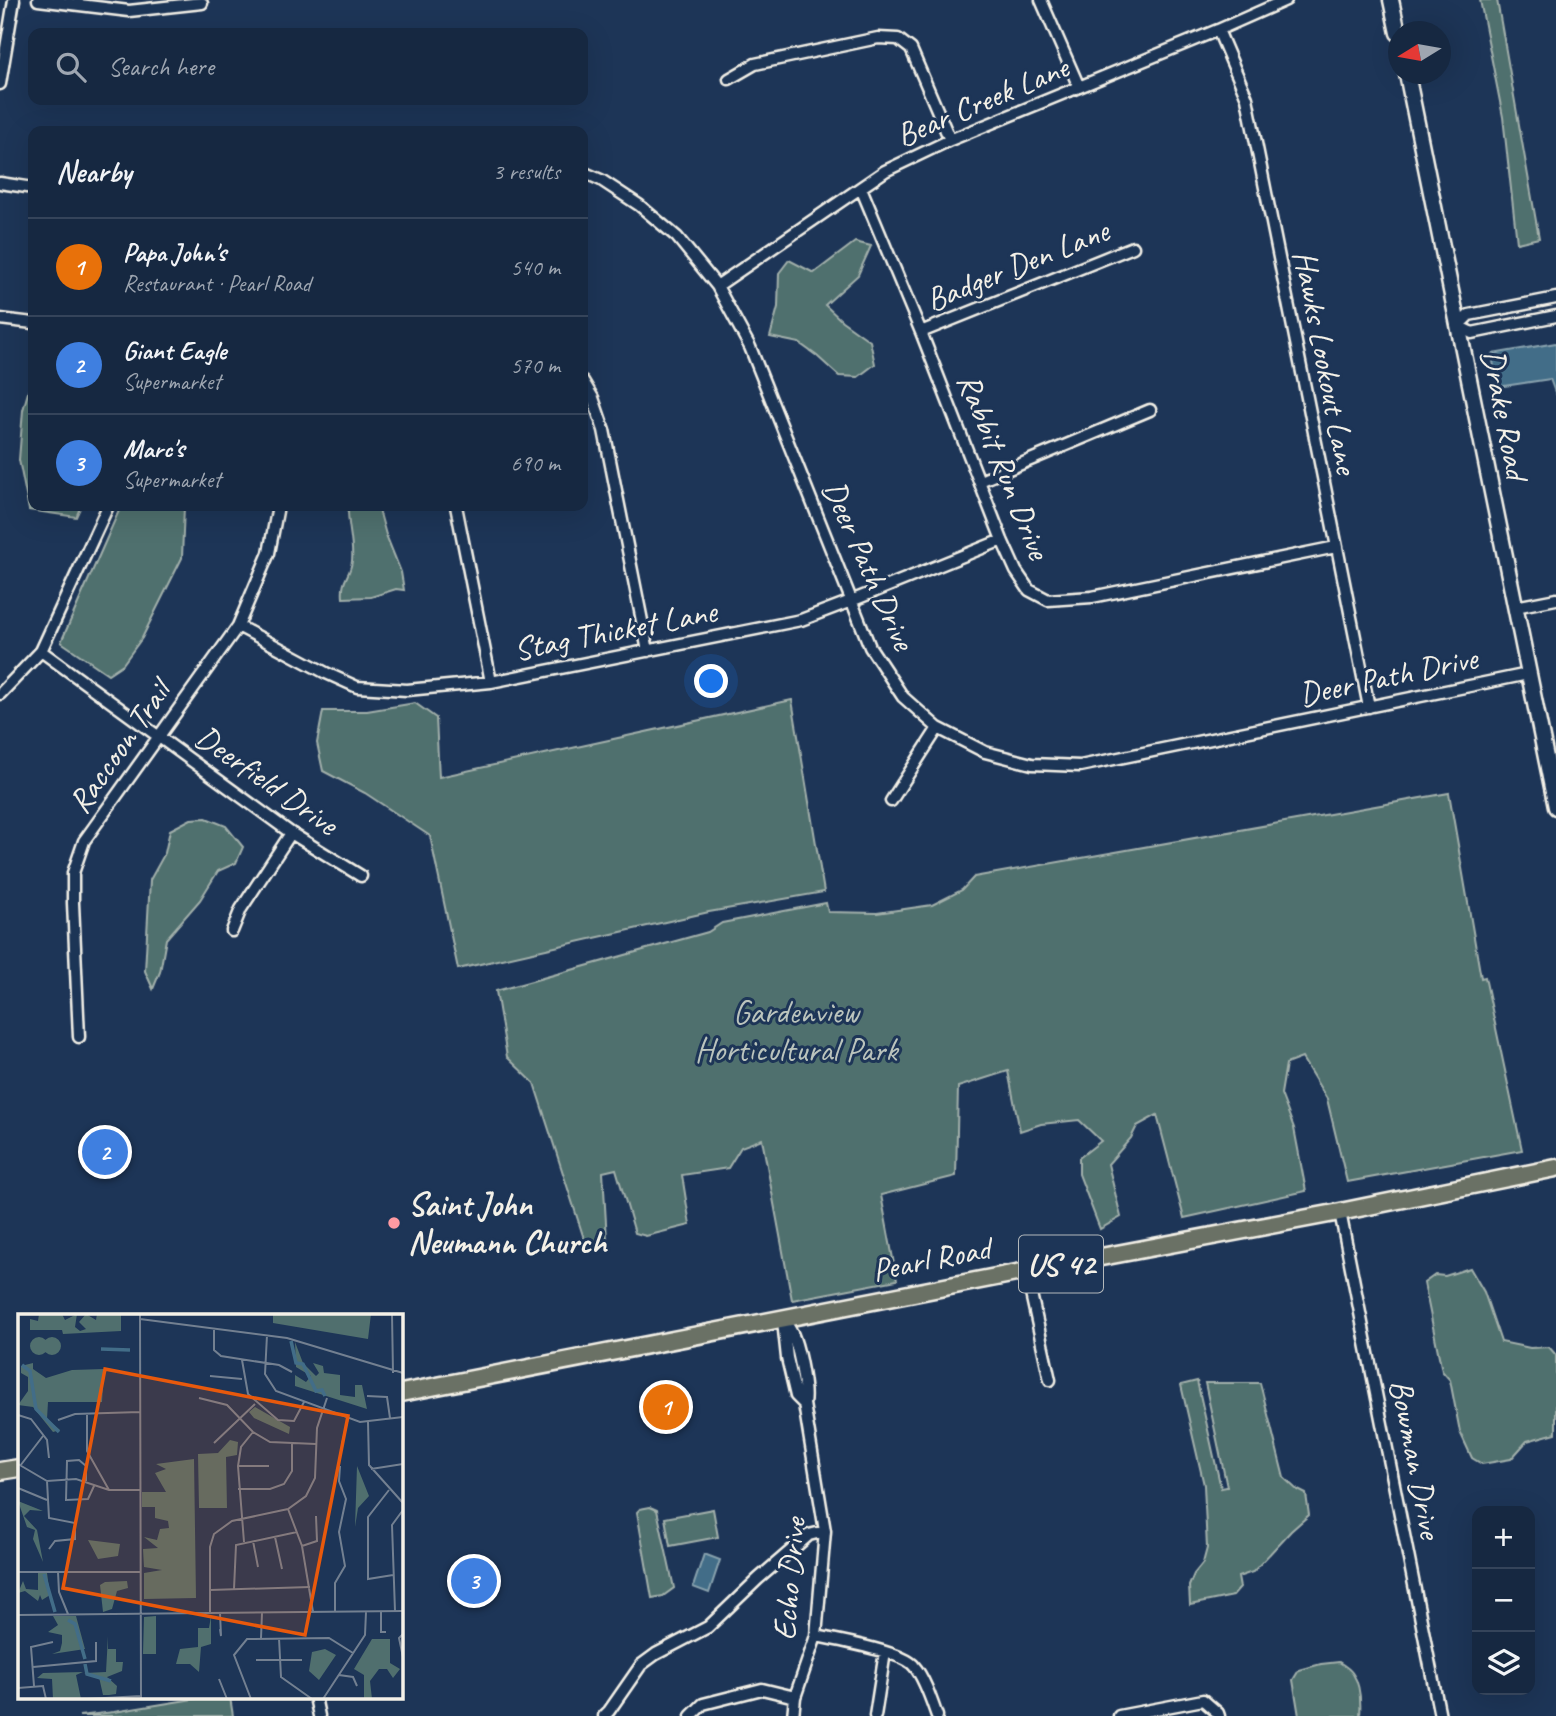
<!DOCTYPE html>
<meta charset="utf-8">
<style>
:root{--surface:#162841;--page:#23344c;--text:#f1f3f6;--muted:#9ea6b1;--line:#35445a;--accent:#bca0f2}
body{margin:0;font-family:Caveat,sans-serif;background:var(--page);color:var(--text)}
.controls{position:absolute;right:21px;bottom:21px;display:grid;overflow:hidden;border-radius:14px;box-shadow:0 7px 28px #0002}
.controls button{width:63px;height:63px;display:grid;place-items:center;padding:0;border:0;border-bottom:2px solid var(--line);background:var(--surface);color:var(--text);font:35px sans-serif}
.compass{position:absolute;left:1388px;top:21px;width:63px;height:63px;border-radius:50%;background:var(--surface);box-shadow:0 7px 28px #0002;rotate:259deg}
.you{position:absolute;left:712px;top:682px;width:24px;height:24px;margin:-18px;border:5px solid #fff;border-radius:50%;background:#1a73e8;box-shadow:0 0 0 10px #1a73e833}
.badge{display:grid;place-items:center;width:46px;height:46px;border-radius:50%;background:var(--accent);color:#fff;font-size:23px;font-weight:700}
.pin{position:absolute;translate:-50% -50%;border:4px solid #fff;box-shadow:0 2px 7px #0006}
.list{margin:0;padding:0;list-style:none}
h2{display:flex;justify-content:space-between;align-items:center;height:91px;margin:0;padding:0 28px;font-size:30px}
h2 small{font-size:23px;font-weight:400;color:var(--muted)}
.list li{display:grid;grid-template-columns:46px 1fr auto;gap:21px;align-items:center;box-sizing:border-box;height:98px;padding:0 28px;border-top:2px solid var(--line)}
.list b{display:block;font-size:26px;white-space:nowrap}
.list p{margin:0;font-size:23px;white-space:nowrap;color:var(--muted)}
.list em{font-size:23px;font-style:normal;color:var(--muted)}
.icon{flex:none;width:38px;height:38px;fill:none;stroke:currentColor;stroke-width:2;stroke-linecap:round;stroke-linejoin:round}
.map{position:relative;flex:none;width:1556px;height:1716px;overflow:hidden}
.search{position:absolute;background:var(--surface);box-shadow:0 7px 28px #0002;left:28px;top:28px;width:560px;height:77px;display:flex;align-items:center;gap:18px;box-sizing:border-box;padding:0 24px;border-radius:14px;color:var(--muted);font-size:26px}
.panel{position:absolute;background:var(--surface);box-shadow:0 7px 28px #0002;left:28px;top:126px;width:560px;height:385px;border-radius:14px}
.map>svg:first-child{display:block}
</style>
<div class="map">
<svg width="1556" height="1716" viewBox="0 0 1556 1716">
<rect width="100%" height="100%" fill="#1d3557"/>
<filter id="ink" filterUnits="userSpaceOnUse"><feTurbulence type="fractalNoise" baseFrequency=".0143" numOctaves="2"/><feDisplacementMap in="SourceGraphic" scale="14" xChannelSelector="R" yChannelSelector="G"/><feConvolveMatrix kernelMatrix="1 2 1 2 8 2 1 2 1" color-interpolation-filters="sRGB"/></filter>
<g filter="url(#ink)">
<path fill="#506f6e" stroke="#a2b0ab" stroke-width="2" d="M1480,0H1497L1539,238L1517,243L1503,117Z
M855,242L871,246L858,275L825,305L842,321L870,341L875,364L858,377L839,376L817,356L799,343L770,337L778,307L779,273L789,260L814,273Z
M33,375V506H81L76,517L29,510L19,460L23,410Z
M121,506H184L182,558L142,638L123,664L108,674L61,642Z
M348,506H378L386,535L401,572L404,590L396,589L371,597L343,598C341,579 350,577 352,561C354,543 347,524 348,506Z
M792,700L824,892L709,912L458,969L430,836L365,793L323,771L317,743L323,711H367L415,703L436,718L439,777Z
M1449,793L1481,978L1485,977L1522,1150L1347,1182L1327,1099L1302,1058L1286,1064L1281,1094L1294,1128L1306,1191L1184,1218L1157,1115L1137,1126L1131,1138L1108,1164L1121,1217L1100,1229L1079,1174V1158L1101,1141L1079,1120L1041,1124L1020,1131L1008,1071L958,1087L956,1176L881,1195L897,1280L792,1300L762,1139L741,1147L728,1168L682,1175L690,1225L646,1236L635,1233L616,1169L603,1172L607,1240L594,1247L586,1245L534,1083L507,1057L496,991L708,932L722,923L826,903L828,912L877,913L932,905L962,890L974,877Z
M206,818L226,826L243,847L236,863L218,871L200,900L166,939L160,972L153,989L145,971L150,880L165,853L170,830L191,819Z
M1470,1268L1484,1292L1501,1342L1530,1348L1549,1347L1556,1355V1433L1527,1441L1511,1459L1482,1464L1472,1458L1460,1432L1450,1380L1442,1371L1424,1283L1435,1275L1445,1276Z
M1197,1381L1221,1488L1227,1487L1205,1383H1260L1284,1478L1296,1489L1306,1494L1309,1515L1291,1531L1253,1572L1238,1577L1240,1588L1233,1596L1190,1605L1189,1586L1194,1574L1203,1563L1207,1548L1204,1485L1181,1385Z
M650,1507L657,1510L674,1588L663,1596L652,1598L637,1512L640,1509Z
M713,1509L718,1537L670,1546L665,1518Z
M1339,1662C1344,1665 1350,1669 1353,1674C1361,1686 1361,1702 1360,1716H1299L1293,1680L1299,1670L1321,1664Z
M205,1697H230L233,1716H79L114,1712Z"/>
<path fill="#426d88" stroke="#89a2ae" stroke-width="2" d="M1556,343V395L1550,379L1497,387L1492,354Z
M704,1554L720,1560L709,1593L693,1587Z"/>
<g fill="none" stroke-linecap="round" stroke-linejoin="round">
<g stroke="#f4f1e8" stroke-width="15">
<path id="street" d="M38,0L129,11L202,3
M1041,0L1079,87
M1218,30L1247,98L1369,707
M729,79L755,64L878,38L898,39L911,49L950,140
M0,84L14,0
M583,172L601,180L639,205L677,237L717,286L750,347L870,647L903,697L938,728L985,752L1032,764L1080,766L1528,674
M0,183L33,188
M861,188L921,332L1002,540L1016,571L1029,590L1048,600L1092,597L1336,547
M717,286L885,171L950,140L1218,30L1286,0
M1556,298L1469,315L1458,326L1472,333L1556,316
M0,319L33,323
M921,332L1133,247
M583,381L593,398L604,430L648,651
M980,481L1150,410
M456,506L491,682
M1515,607L1556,599
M238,626L326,673L357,687L407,690L491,682L801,620L851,601L1002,540
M41,651L291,833L361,876
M0,694L41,651L108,506
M891,801L938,728
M232,931L241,909L291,833
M79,1037L73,903V873L84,841L238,626L269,553L278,506
M1340,1212L1440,1716
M1026,1271L1050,1380
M783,1319C787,1325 792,1331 794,1338C799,1352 807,1390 804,1404L825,1531L816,1636L795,1697L793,1716
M783,1321L787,1358L796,1396L804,1404
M816,1636C836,1640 903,1652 914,1666C924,1677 932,1702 937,1716
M315,1697L319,1716
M604,1716L609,1711L641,1665L656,1654L708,1627L758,1579L809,1535L825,1531
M691,1716L703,1704L762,1689L795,1697
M875,1716L885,1652
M1119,1716L1203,1700L1218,1713L1219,1716"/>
</g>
<g stroke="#f4f1e8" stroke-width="19">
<path id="secondary" d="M1391,0L1398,33
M1407,74L1556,807"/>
</g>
<g stroke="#f4f1e8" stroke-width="21">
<path id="primary" d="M401,1393L1032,1270L1340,1212L1556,1168
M0,1471L19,1468"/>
</g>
<use href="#street" stroke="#1d3557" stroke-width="10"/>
<use href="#secondary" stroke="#1d3557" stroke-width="14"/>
<use href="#primary" stroke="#6b7165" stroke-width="16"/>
</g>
</g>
<circle fill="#ff9aa2" stroke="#1d3557" stroke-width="2.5" cx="394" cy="1223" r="7"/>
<g text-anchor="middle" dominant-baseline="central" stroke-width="6" stroke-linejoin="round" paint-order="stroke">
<rect fill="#1d3557" stroke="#b4b9bc" stroke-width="2" x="1019" y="1235.5" width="84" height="57" rx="5"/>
<g font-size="32" font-weight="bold" fill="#f4f1e8">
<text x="1061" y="1264">US 42</text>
</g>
<g font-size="33" fill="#f4f1e8" stroke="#1d3557">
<text transform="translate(982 101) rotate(-23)">Bear Creek Lane</text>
<text transform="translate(1017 265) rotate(-22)">Badger Den Lane</text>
<text transform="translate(1326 362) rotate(79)">Hawks Lookout Lane</text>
<text transform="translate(1505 414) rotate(79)">Drake Road</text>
<text transform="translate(1004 466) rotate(68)">Rabbit Run Drive</text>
<text transform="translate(869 565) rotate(66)">Deer Path Drive</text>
<text transform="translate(615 630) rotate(-11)">Stag Thicket Lane</text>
<text transform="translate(1388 676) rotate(-12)">Deer Path Drive</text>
<text transform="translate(119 747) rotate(-55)">Raccoon Trail</text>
<text transform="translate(267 780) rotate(35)">Deerfield Drive</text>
<text transform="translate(931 1259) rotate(-11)">Pearl Road</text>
<text transform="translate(1416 1459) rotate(79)">Bowman Drive</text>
<text transform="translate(789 1579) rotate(-85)">Echo Drive</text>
</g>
<g font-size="33" fill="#bbc4bd" stroke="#1d3557">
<text x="796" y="1012">Gardenview<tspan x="796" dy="38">Horticultural Park</tspan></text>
</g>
<g font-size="33" font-weight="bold" fill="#f4f1e8" stroke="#1d3557" text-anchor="start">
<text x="408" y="1204">Saint John<tspan x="408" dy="38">Neumann Church</tspan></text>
</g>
</g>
<g transform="translate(18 1314)">
<rect width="385" height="385" fill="#1d3557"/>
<path d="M21,0H44L47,6L59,0L57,13L62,17L68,15L61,8L68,0L78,6L79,0H103V17L45,20L44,16H12V5L20,7ZM255,0H353L350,25L255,9ZM25 32a9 9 0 1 1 18 0a9 9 0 1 1-18 0ZM12 32a9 9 0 1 1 18 0a9 9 0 1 1-18 0ZM277,28L285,49L298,62L301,59L295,49L305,52L306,59L322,61V81L337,83V71H344L349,95L277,72V61L288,68L293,62L278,53ZM15,49V55L28,64L54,56L86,55L84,88H30L29,105L42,116L35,118L15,93L0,91L10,77V63L3,59V52ZM237,93L272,113L271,120L236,104L231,98ZM212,126L220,128L219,141L208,143L209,194H181L180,140L200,139ZM176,145L178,284L126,285V259L144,256L126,253L125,235L140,234L126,223L139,226L142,215L151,214L150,207L137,204V193H124V178H148L137,159L148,155L138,150ZM339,152L351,182L340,194L337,213ZM0,187L25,197L12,196L6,202L19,216L25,248L15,225L17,216L9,213ZM70,226L102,230L100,242L80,245ZM20,259H29L32,281L24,286L22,281L20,287L7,277L0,279L5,267L8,275L20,276ZM87,268L109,267L110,274L99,277L94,295L85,298L82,271ZM35,302H58L67,335L34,340L42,337L44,329V321L30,318L40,311ZM138,302V340H125L126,303ZM193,302V330L183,333L181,358L172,350H158L162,335L180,333V314H191ZM90,322V335H98V348H105L104,357L89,363L99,372L98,380L91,381H85L81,363L66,359L88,358ZM354,325H372V349L382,355L375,364L369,355H361L352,367L354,385H346V361L336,355ZM307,335L318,341L301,366L291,357L294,338ZM65,358L58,361L63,385H35L34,365L19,364L25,359Z" fill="#506f6e"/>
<path fill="none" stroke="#426d88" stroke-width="3.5" d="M273,27L278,49L285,50L298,77L304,76L307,82M83,35L112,36M4,51L12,57L18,95L41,118M26,260L37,298M50,306L57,310L67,345M67,350L69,360L93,367"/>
<path fill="none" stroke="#738091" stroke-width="2" d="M122,0L123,385M374,0L375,59M122,5L269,24L385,59M196,14V36L203,42L261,51L274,58M249,21L247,60L258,77L342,108L385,103M224,46L230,80L260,106L276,107L286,88M192,62L224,65M349,82L369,83L372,104M181,84L209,91L235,118L252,128L298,130M69,100V137L91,176M0,101L13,105L29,126L31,144M40,106L57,100L122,98M350,108L351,151L385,189M196,129L237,90M324,130L330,104M0,150L29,167L58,165L91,176H122M2,152L25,122M220,152H251M353,155L385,150M29,167L31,204L57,209V225L37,227L31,235M68,167V152L61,146L49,147L48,186L70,185L76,172M0,174L29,186M220,175H252L266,170L274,157V130M371,176L350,203V265L375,261M270,195L284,232L295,298M257,223L264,255M235,227L240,253M226,228L220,152L223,133L235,118M284,232L299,227L298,202M0,258H122M40,258L41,278L50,300M216,275L218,231L279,218M192,276L292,273M363,297V318H368M377,297L374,211L385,196M317,298V269L327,252L321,218L328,185L321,167L322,152M192,299V233L196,220L214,207L270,195L288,182L297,164L299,114L309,84M0,301L385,297M202,315L203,322L202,299M385,320L381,324L385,343M243,324L244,299M261,324L263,363L294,385M238,346H284M15,353L78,347V328M321,361L335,363L339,372M201,365L209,385M16,372L13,333L35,328M0,374L25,372L28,385M69,385L123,382M233,385L216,341L229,325L311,324L335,339M305,385L347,321L348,298"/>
<path fill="#e8590c" fill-opacity="0.15" stroke="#e8590c" stroke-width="3.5" d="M87,55L330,102L287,321L45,274Z"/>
<rect width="385" height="385" fill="none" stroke="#f4f1e8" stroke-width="3.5"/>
</g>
</svg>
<div class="controls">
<button>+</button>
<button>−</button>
<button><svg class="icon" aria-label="layers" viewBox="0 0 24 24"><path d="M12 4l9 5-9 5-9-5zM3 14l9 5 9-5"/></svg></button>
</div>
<svg class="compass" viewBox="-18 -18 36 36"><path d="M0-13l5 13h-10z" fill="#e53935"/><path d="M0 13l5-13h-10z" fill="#9ea6b1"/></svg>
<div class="you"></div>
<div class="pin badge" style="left:666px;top:1407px;background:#e8710a">1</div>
<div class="pin badge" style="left:105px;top:1152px;background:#3f7fe0">2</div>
<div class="pin badge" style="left:474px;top:1581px;background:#3f7fe0">3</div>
<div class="search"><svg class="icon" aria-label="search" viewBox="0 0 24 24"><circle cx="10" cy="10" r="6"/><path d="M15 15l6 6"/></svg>Search here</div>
<section class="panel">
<h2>Nearby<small>3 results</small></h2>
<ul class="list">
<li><span class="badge" style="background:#e8710a">1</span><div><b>Papa John's</b><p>Restaurant · Pearl Road</p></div><em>540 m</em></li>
<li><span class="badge" style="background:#3f7fe0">2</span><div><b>Giant Eagle</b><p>Supermarket</p></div><em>570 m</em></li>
<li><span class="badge" style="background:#3f7fe0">3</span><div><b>Marc's</b><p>Supermarket</p></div><em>690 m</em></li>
</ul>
</section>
</div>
